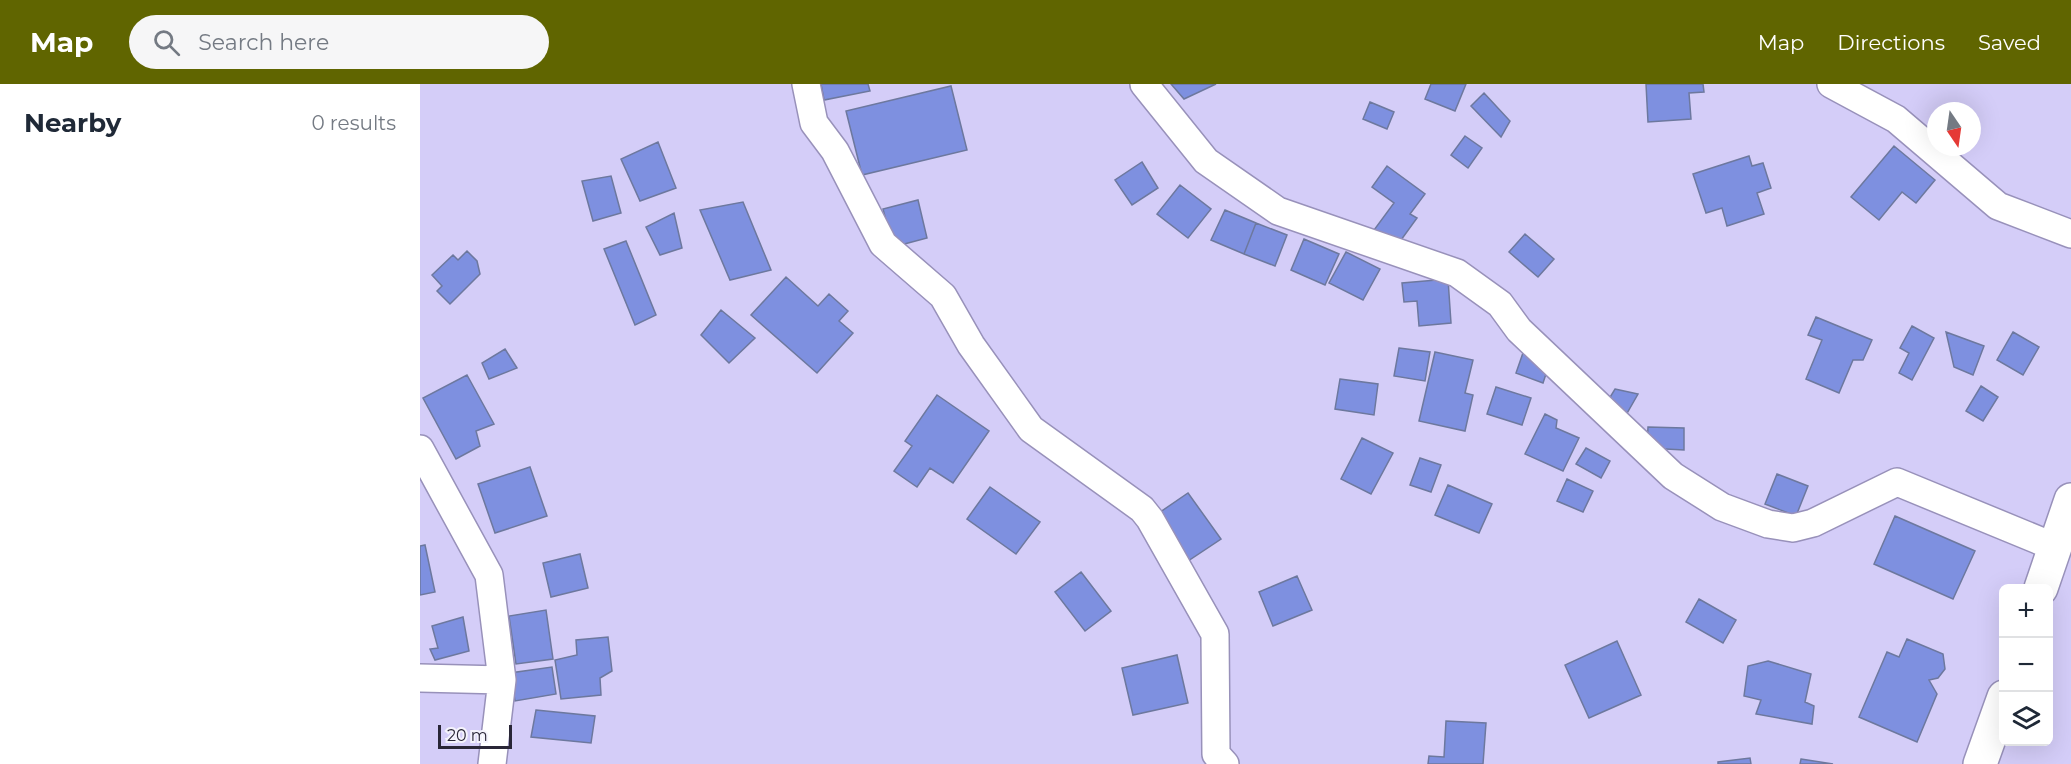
<!DOCTYPE html>
<meta charset="utf-8">
<style>
:root{--surface:#fff;--page:#f6f6f7;--text:#1f2937;--muted:#747a83;--line:#e0e1e3;--accent:#606500}
body{margin:0;font-family:Montserrat,sans-serif;background:var(--page);color:var(--text)}
.controls{position:absolute;right:18px;bottom:18px;display:grid;overflow:hidden;border-radius:9px;box-shadow:0 6px 24px #0002}
.controls button{width:54px;height:54px;display:grid;place-items:center;padding:0;border:0;border-bottom:2px solid var(--line);background:var(--surface);color:var(--text);font:30px sans-serif}
.compass{position:absolute;left:1507px;top:18px;width:54px;height:54px;border-radius:50%;background:var(--surface);box-shadow:0 6px 24px #0002;rotate:167deg}
.scale{position:absolute;left:18px;bottom:15px;width:74px;box-sizing:border-box;padding-left:6px;border:3px solid #292637;border-top:0;font-size:16px;line-height:21px;white-space:nowrap;color:#292637;-webkit-text-stroke:4px #f4f3fc;paint-order:stroke}
.list{margin:0;padding:0;list-style:none}
h2{display:flex;justify-content:space-between;align-items:center;height:78px;margin:0;padding:0 24px;font-size:26px}
h2 small{font-size:20px;font-weight:400;color:var(--muted)}
.icon{flex:none;width:33px;height:33px;fill:none;stroke:currentColor;stroke-width:2;stroke-linecap:round;stroke-linejoin:round}
.map{position:relative;flex:none;width:1651px;height:680px;overflow:hidden}
header{display:flex;align-items:center;gap:36px;box-sizing:border-box;height:84px;padding:0 30px;background:var(--accent);color:#fff}
header strong{font-size:28px}
nav{display:flex;gap:33px;margin-inline-start:auto;font-size:21px}
.search{width:420px;height:54px;background:var(--page);display:flex;align-items:center;gap:15px;box-sizing:border-box;padding:0 21px;border-radius:33px;color:var(--muted);font-size:22px}
main{display:flex}
aside{flex:1;background:var(--surface)}
.map>svg:first-child{display:block}
</style>
<header>
<strong>Map</strong>
<div class="search"><svg class="icon" aria-label="search" viewBox="0 0 24 24"><circle cx="10" cy="10" r="6"/><path d="M15 15l6 6"/></svg>Search here</div>
<nav><a>Map</a><a>Directions</a><a>Saved</a></nav>
</header>
<main>
<aside>
<h2>Nearby<small>0 results</small></h2>
<ul class="list">
</ul>
</aside>
<div class="map">
<svg width="1651" height="680" viewBox="0 0 1651 680">
<rect width="100%" height="100%" fill="#d4cdf8"/>
<path fill="#7e90e0" stroke="#6d789e" stroke-width="1.5" d="M401,0H448L450,7L404,16Z
M751,0H796L764,15Z
M1011,0H1046L1035,27L1005,15Z
M1226,0H1283L1284,8L1269,9L1271,35L1228,38Z
M531,2L547,66L442,91L426,27Z
M1064,9L1090,37L1081,53L1051,22Z
M950,18L974,28L967,45L943,35Z
M1045,52L1062,64L1048,84L1031,71Z
M238,58L256,104L220,117L201,75Z
M1474,62L1515,96L1496,119L1482,108L1459,136L1431,113Z
M1329,72L1332,82L1343,79L1351,104L1337,109L1344,130L1307,142L1302,124L1286,129L1273,90Z
M722,78L738,104L712,121L695,96Z
M967,82L1005,110L990,130L997,134L976,163L954,146L974,119L952,103Z
M191,92L201,129L173,137L162,97Z
M760,101L791,125L768,154L737,130Z
M498,116L507,154L473,163L463,125Z
M323,118L351,186L310,196L280,126Z
M805,126L836,139L824,170L791,156Z
M254,129L262,164L240,171L226,143Z
M836,139L867,151L855,182L824,170Z
M1105,150L1134,175L1118,193L1089,168Z
M884,155L919,170L905,201L871,186Z
M206,157L236,231L215,241L184,165Z
M47,167L57,177L60,190L30,220L17,207L22,202L12,191L33,171L38,176Z
M926,168L960,185L943,216L909,199Z
M366,193L398,222L409,210L428,227L419,237L433,249L397,289L331,231Z
M1028,195L1031,239L999,242L997,217L984,218L982,199Z
M301,226L335,254L309,279L281,251Z
M1396,233L1452,256L1443,276H1433L1419,309L1386,295L1402,256L1388,251Z
M1492,242L1514,254L1492,296L1479,289L1489,269L1480,264Z
M1526,248L1564,262L1553,291L1534,283Z
M1593,248L1619,263L1603,291L1577,276Z
M979,264L1010,268L1005,297L974,292Z
M85,265L97,284L69,295L62,279Z
M1104,266L1131,275L1123,299L1096,289Z
M1015,268L1053,276L1045,309L1053,311L1045,347L999,337Z
M47,291L74,340L56,347L60,362L36,375L3,314Z
M920,295L958,300L954,331L915,325Z
M1561,302L1578,313L1563,337L1546,327Z
M1076,303L1111,314L1102,341L1067,330Z
M1195,305L1218,310L1198,345L1178,333Z
M517,311L569,347L533,399L510,384L497,403L474,387L492,362L485,357Z
M1125,330L1137,336L1136,344L1159,354L1143,387L1105,370Z
M1228,343L1264,344V366L1227,364Z
M942,354L973,369L951,410L921,395Z
M1166,364L1190,377L1181,394L1156,380Z
M1000,374L1021,381L1011,408L990,401Z
M110,383L127,432L75,449L58,400Z
M1357,390L1388,402L1376,432L1345,420Z
M1147,395L1173,407L1163,428L1137,417Z
M1028,401L1072,420L1059,449L1015,431Z
M570,403L620,438L596,470L547,435Z
M768,409L801,455L762,481L730,435Z
M1475,432L1555,467L1533,515L1454,480Z
M5,461L15,508L0,511V462Z
M160,470L168,504L131,513L123,479Z
M661,488L691,527L665,547L635,508Z
M877,492L892,526L853,542L839,508Z
M1279,515L1316,536L1303,559L1266,538Z
M126,526L133,575L96,580L89,532Z
M43,533L49,567L15,576L10,565L18,564L12,542Z
M188,553L192,587L180,594L181,611L141,615L135,576L157,571L156,556Z
M1487,555L1523,570L1525,585L1518,594L1509,596L1517,610L1497,658L1439,633L1467,568L1479,573Z
M1197,557L1221,611L1169,634L1145,581Z
M757,571L768,619L713,631L702,584Z
M1348,577L1391,590L1385,618L1394,622L1392,640L1336,630L1341,616L1324,612L1328,582Z
M132,583L136,610L95,617L90,589Z
M116,626L175,632L171,659L111,653Z
M1026,637L1066,639L1063,680H1008L1009,672L1024,673Z
M1330,674L1331,680H1298V678Z
M1381,675L1413,680H1380Z"/>
<g fill="none" stroke-linecap="round" stroke-linejoin="round">
<g stroke="#9891ba" stroke-width="30">
<path id="minor" d="M386,0L394,39L415,67L463,160L523,212L551,261L611,345L722,425L730,435L795,550L796,670L805,680
M724,0L786,77L858,127L1037,189L1080,220L1099,246L1253,392L1302,423L1348,440L1373,444L1393,439L1477,398L1635,463
M1411,0L1476,35L1578,122L1651,150
M0,365L69,491L82,596L72,680
M0,594L82,596"/>
</g>
<g stroke="#9891ba" stroke-width="36">
<path id="tertiary" d="M1621,504L1651,416
M1560,680L1584,613"/>
</g>
<use href="#minor" stroke="#fff" stroke-width="27"/>
<use href="#tertiary" stroke="#fff" stroke-width="33"/>
</g>
</svg>
<div class="controls">
<button>+</button>
<button>−</button>
<button><svg class="icon" aria-label="layers" viewBox="0 0 24 24"><path d="M12 4l9 5-9 5-9-5zM3 14l9 5 9-5"/></svg></button>
</div>
<svg class="compass" viewBox="-18 -18 36 36"><path d="M0-13l5 13h-10z" fill="#e53935"/><path d="M0 13l5-13h-10z" fill="#747a83"/></svg>
<div class="scale">20 m</div>
</div>
</main>
